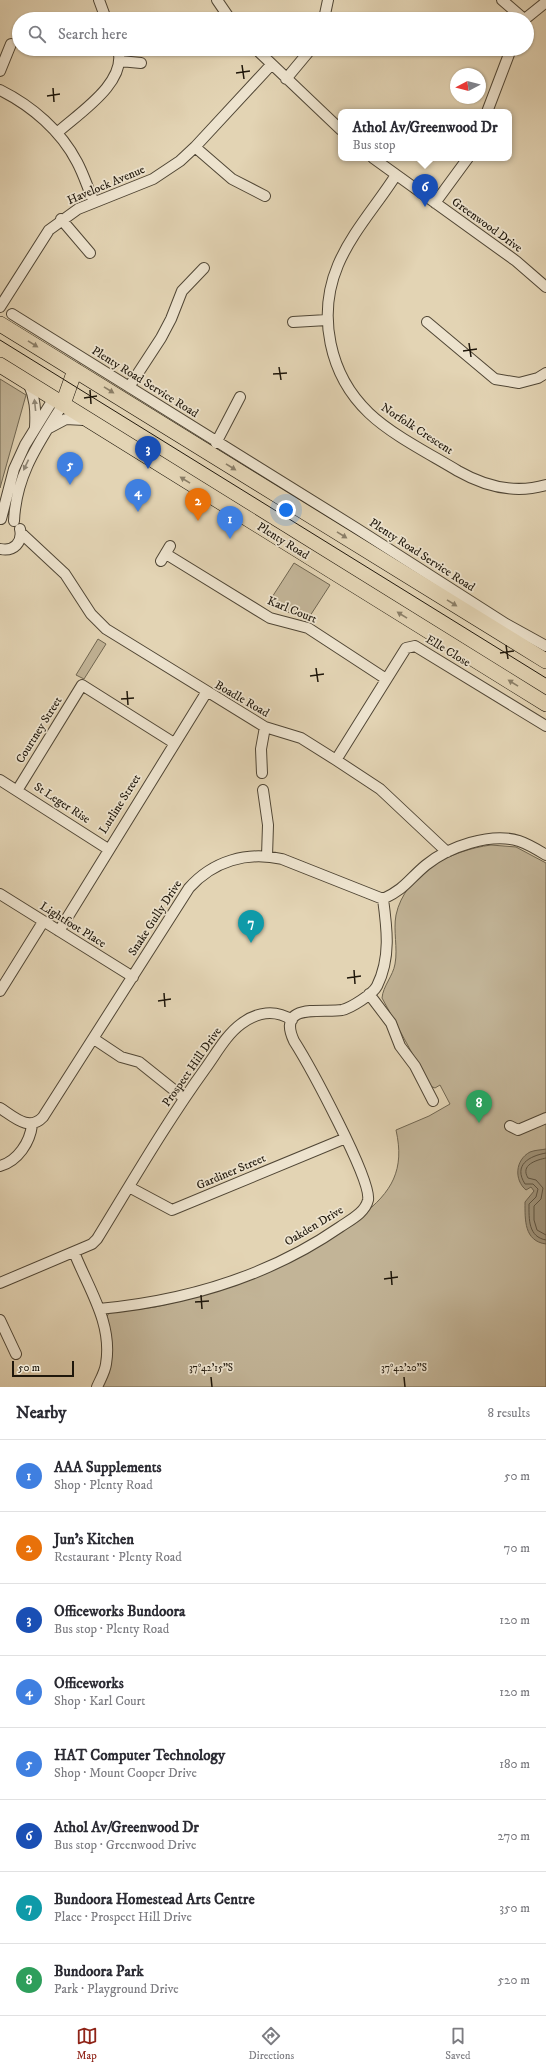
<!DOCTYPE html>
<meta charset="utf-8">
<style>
:root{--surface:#fff;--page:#f7f7f7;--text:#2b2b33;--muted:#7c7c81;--line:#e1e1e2;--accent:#8f2418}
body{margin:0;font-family:"IM FELL DW Pica",serif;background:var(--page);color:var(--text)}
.compass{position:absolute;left:450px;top:68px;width:36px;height:36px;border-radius:50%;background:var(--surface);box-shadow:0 1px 3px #0004;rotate:263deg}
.scale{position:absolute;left:12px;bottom:10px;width:62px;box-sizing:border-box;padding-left:4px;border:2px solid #1f170b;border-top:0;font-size:11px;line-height:14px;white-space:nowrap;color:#1f170b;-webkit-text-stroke:3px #ede3ce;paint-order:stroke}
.you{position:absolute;left:286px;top:510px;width:14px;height:14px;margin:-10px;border:3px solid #fff;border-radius:50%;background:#1a73e8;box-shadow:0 0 0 6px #1a73e833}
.badge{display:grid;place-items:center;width:26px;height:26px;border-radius:50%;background:var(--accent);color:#fff;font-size:13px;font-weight:700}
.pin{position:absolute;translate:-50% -33px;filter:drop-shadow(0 1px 2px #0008)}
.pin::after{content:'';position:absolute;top:21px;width:14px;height:12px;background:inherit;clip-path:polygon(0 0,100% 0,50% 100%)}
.popup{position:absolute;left:338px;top:109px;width:174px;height:52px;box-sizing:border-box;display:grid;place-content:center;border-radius:8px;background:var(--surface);filter:drop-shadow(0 1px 3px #0005);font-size:13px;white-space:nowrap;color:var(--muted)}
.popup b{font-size:15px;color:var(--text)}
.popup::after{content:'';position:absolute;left:50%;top:100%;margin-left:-8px;border:8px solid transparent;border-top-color:var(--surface)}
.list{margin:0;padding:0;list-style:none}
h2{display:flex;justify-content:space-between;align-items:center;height:52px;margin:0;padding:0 16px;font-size:17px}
h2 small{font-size:13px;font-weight:400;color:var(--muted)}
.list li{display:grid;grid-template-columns:26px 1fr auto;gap:12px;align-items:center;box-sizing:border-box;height:72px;padding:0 16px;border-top:1px solid var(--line)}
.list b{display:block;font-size:15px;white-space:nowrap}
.list p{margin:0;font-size:13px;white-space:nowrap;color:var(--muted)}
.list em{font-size:13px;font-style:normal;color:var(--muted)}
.icon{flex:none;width:22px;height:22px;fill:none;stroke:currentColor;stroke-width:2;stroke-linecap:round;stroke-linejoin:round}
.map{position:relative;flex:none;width:546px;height:1387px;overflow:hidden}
.search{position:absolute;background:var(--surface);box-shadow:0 1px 3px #0004;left:12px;right:12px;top:12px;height:44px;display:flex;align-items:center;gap:10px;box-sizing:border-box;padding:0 14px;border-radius:22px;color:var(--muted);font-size:15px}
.sheet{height:628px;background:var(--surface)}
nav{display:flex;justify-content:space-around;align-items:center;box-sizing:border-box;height:56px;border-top:1px solid var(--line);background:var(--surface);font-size:11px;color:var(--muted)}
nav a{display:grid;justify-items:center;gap:2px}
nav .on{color:var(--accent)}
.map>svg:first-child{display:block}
</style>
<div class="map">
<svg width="546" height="1387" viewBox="0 0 546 1387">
<rect width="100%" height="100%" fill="#e3d4b4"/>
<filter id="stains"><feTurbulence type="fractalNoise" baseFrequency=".005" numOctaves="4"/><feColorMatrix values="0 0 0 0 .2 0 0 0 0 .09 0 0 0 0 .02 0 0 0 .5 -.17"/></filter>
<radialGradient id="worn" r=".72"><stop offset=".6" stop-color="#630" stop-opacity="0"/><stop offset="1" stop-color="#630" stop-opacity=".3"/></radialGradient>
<path fill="#c2b497" stroke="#706651" d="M0,379L26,395L0,488Z
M294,563L330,585L308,619L267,605Z
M98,639L106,644L84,679L76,675Z
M491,845L516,847L546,863V1387H103L106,1318L109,1313L155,1307L185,1300L230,1286L361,1216C392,1192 405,1170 396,1130L429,1116L450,1104L440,1085L435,1088L430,1086L382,998C383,986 393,976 395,964C398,948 393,931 396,915C405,873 452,850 491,845Z"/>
<path fill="#a0947b" stroke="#6c624e" d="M546,1149V1244C524,1241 525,1220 525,1202L534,1191L531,1187L526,1190C514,1180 515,1160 530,1152C535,1150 541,1150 546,1149Z"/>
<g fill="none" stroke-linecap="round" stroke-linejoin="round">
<path stroke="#605643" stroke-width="1" d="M546,1153C529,1156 513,1165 525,1184H533L538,1189L536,1197L529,1204C529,1219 528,1237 546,1240
M546,1158C536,1160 520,1165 528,1178L536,1180L543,1188L541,1199L534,1206V1220L537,1230L546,1235"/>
<g stroke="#504635" stroke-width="12">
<path id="minor" d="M99,0L106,19
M217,0L230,19
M502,0L524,19
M324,19L328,0
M525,19L546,2
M256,49L341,130
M120,61L141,63
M0,71L11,44
M286,79L311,49
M0,90C32,106 61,131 77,162C84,175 88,189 94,202
M487,112L511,49
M58,132C79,113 128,82 118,49
M195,147L232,179L265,196
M373,158L516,261L546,287
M396,175C377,205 352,232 338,265C317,315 329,375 369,413C392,435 430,454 458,471C486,487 515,494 546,485
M435,203L468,158
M61,219L90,253
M0,307L49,230L78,209L153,179L180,161L195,147L271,65
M12,314L356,528L506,624L546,646
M293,322L327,320
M427,322L495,379L519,383L538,378L546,373
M28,382C35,398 36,410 35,427
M129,387L161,338L171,319L182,291L204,268
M49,428L66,419L84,420
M216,443L240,397
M1,519L14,469L25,445L54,398
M14,521C16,474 39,443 63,404
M21,533L65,574L91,614L106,629L265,727L301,738L336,760L380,789L447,852
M0,549C14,552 23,542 20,529
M166,554L270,618L308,628L386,679
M161,561L170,546
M336,760L406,648L415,646L546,726
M262,773L261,749L265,727
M0,780L108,849
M18,789L82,685L174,743
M263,790L268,825L267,856
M0,894L133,977
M59,931L206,693
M0,991L43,922
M369,994L391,1023L400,1046L415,1066L433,1101
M94,1039L121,1057L139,1062L184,1098
M0,1108C14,1117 29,1132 43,1117L189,888C213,861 247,851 282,859L383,899C405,889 409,879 426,865C448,847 491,832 519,841C528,844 538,850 546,855
M510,1126L518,1130L546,1118
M0,1166C18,1161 30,1142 32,1125
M129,1187L172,1210L346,1138
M74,1252C88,1288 113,1323 106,1364C105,1372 100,1380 97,1387
M0,1283L92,1244L97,1239C132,1182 166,1123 205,1069C216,1054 226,1035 241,1024C257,1012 275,1009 292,1020
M99,1309C185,1301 269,1276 340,1227C350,1220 365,1213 368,1200C372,1180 308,1063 294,1041C276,1002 322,1013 342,1010C351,1008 373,994 377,986C391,958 387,928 383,899
M0,1320L16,1354"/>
</g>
<g stroke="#1f170b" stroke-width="16">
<path id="highway" d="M0,324L546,661
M0,365L546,704
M63,404L75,370"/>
</g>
<use href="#minor" stroke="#ede3ce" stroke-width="10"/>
<use href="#highway" stroke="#e3d4b4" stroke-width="15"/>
<path stroke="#1f170b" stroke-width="1" d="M0,340L546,678"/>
</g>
<defs><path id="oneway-solid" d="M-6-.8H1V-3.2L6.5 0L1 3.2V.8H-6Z"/></defs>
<g fill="#8b7f68">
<use href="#oneway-solid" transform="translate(33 344) rotate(32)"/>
<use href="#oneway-solid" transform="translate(109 390) rotate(32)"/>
<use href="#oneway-solid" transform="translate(231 467) rotate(32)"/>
<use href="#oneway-solid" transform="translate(185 480) rotate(-148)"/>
<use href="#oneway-solid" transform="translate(342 535) rotate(32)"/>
<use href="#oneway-solid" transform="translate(452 603) rotate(32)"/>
<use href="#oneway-solid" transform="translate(402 615) rotate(-148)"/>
<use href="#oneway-solid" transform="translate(513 683) rotate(-148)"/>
</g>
<g fill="#908776">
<use href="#oneway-solid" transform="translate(35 405) rotate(-96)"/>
<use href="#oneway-solid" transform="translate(26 465) rotate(115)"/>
</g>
<path fill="none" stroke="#1f170b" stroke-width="1.5" d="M242,65L244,79M236,73L250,71M53,88L54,102M47,96L60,94M469,343L471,357M463,351L477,349M279,367L281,380M273,374L287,373M90,390L91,404M84,398L97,396M506,645L508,659M500,653L514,651M316,668L318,682M310,676L324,674M127,691L128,705M121,699L134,698M354,970L355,984M347,978L361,976M164,993L165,1007M158,1001L171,999M391,1271L392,1285M384,1279L398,1277M201,1295L202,1309M195,1302L209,1301M211,1377L212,1387M404,1377L405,1387"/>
<g text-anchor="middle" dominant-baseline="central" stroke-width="3.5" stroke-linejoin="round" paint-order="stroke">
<g font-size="12" fill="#1f170b" stroke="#ede3ce">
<text transform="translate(106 185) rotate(-23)">Havelock Avenue</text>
<text transform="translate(487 225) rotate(36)">Greenwood Drive</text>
<text transform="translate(145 382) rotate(32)">Plenty Road Service Road</text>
<text transform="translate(417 429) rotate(33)">Norfolk Crescent</text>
<text transform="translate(283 541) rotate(32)">Plenty Road</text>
<text transform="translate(422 555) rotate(33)">Plenty Road Service Road</text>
<text transform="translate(292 610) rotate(22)">Karl Court</text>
<text transform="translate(448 651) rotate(31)">Elle Close</text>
<text transform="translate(242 699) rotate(30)">Boadle Road</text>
<text transform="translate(39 730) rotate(-58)">Courtney Street</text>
<text transform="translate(62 803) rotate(33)">St Leger Rise</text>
<text transform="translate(120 804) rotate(-58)">Lurline Street</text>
<text transform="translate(155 918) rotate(-57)">Snake Gully Drive</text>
<text transform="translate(73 925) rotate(32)">Lightfoot Place</text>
<text transform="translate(192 1067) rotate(-55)">Prospect Hill Drive</text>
<text transform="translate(231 1172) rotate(-23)">Gardiner Street</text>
<text transform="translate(314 1226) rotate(-31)">Oakden Drive</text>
</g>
</g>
<g font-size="10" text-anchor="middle" fill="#1f170b" stroke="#ede3ce" stroke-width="3.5" stroke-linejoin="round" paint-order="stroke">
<text x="211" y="1371">37°42'15"S</text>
<text x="404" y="1371">37°42'20"S</text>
</g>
<rect width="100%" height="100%" filter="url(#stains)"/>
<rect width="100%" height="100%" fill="url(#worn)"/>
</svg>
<svg class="compass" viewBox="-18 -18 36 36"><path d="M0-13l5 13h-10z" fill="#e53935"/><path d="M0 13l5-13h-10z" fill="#7c7c81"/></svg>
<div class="scale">50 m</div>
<div class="you"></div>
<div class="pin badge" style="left:230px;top:539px;background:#3f7fe0">1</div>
<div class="pin badge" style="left:198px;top:521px;background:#e8710a">2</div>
<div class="pin badge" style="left:148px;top:469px;background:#1a4fb4">3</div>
<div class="pin badge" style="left:138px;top:512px;background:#3f7fe0">4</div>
<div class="pin badge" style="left:70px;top:485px;background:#3f7fe0">5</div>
<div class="pin badge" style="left:425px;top:207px;background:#1a4fb4">6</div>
<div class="popup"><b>Athol Av/Greenwood Dr</b>Bus stop</div>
<div class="pin badge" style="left:251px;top:943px;background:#0f9aa8">7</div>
<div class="pin badge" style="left:479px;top:1123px;background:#2e9e5b">8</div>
<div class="search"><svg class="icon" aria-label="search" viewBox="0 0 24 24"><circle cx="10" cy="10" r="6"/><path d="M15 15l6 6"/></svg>Search here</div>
</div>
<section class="sheet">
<h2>Nearby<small>8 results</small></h2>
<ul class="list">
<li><span class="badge" style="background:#3f7fe0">1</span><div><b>AAA Supplements</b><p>Shop · Plenty Road</p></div><em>50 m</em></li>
<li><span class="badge" style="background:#e8710a">2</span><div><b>Jun's Kitchen</b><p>Restaurant · Plenty Road</p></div><em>70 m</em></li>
<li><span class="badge" style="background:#1a4fb4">3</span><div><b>Officeworks Bundoora</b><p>Bus stop · Plenty Road</p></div><em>120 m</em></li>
<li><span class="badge" style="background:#3f7fe0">4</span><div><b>Officeworks</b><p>Shop · Karl Court</p></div><em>120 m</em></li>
<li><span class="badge" style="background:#3f7fe0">5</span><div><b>HAT Computer Technology</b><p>Shop · Mount Cooper Drive</p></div><em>180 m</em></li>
<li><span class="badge" style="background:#1a4fb4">6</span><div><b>Athol Av/Greenwood Dr</b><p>Bus stop · Greenwood Drive</p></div><em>270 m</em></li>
<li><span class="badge" style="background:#0f9aa8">7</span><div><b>Bundoora Homestead Arts Centre</b><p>Place · Prospect Hill Drive</p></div><em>350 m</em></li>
<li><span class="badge" style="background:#2e9e5b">8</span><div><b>Bundoora Park</b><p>Park · Playground Drive</p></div><em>520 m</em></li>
</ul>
</section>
<nav>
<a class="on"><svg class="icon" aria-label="map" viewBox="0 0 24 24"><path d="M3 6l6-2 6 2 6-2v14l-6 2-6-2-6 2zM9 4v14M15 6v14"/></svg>Map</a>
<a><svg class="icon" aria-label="directions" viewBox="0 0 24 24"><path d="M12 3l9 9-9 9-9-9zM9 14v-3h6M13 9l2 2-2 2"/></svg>Directions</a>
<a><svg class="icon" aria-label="saved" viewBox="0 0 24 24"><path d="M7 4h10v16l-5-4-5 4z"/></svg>Saved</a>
</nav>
